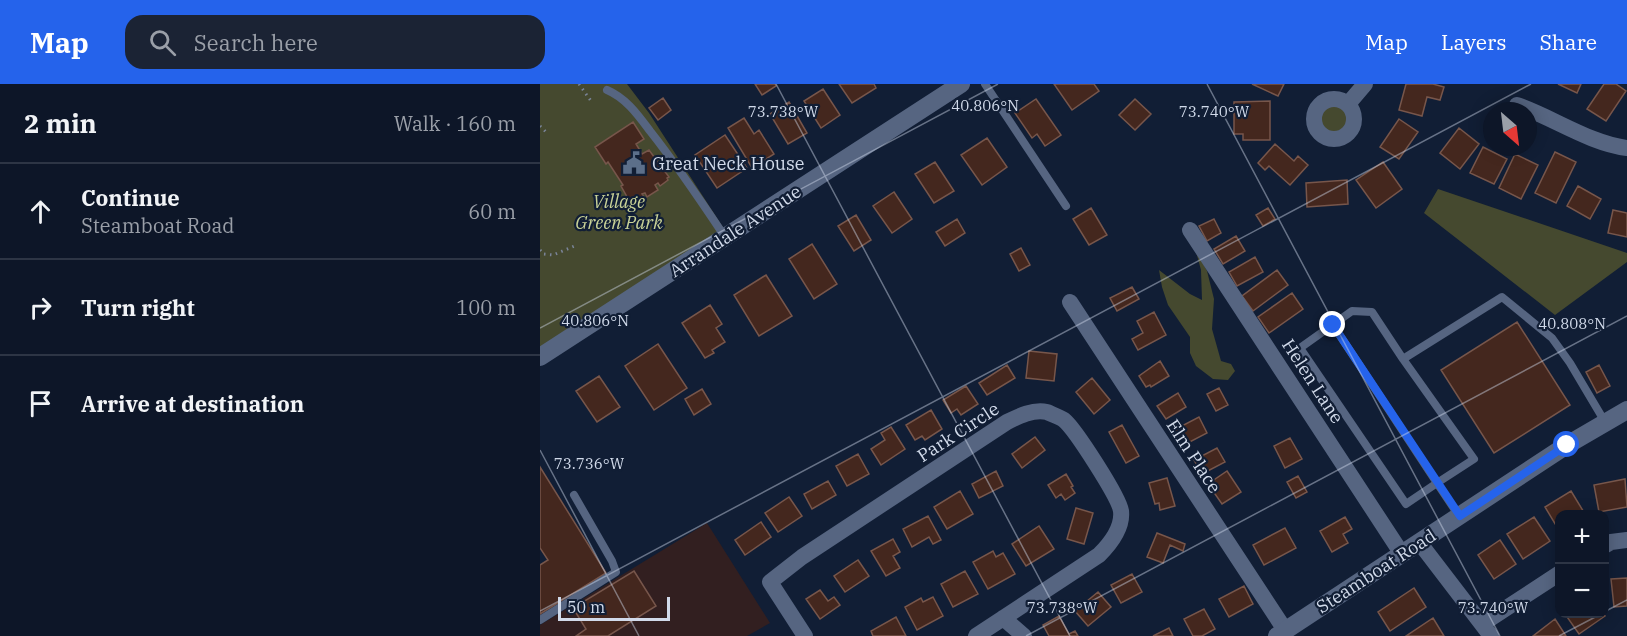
<!DOCTYPE html>
<meta charset="utf-8">
<style>
:root{--surface:#0d1628;--page:#1b2334;--text:#f1f3f6;--muted:#9a9fa8;--line:#2d3545;--accent:#2563eb}
body{margin:0;font-family:"IBM Plex Serif",serif;background:var(--page);color:var(--text)}
.controls{position:absolute;right:18px;bottom:18px;display:grid;overflow:hidden;border-radius:12px;box-shadow:0 3px 15px #0003}
.controls button{width:54px;height:54px;display:grid;place-items:center;padding:0;border:0;border-bottom:2px solid var(--line);background:var(--surface);color:var(--text);font:30px sans-serif}
.compass{position:absolute;left:943px;top:18px;width:54px;height:54px;border-radius:50%;background:var(--surface);box-shadow:0 3px 15px #0003;rotate:152deg}
.scale{position:absolute;left:18px;bottom:15px;width:112px;box-sizing:border-box;padding-left:6px;border:3px solid #d1daea;border-top:0;font-size:16px;line-height:21px;white-space:nowrap;color:#d1daea;-webkit-text-stroke:4px #111e35;paint-order:stroke}
.stop{position:absolute;width:18px;height:18px;margin:-14px;border:4px solid #2563eb;border-radius:50%;background:#fff}
.stop.end{background:#2563eb;border-color:#fff;box-shadow:0 2px 6px #0008}
.list{margin:0;padding:0;list-style:none}
h2{display:flex;justify-content:space-between;align-items:center;height:78px;margin:0;padding:0 24px;font-size:26px}
h2 small{font-size:20px;font-weight:400;color:var(--muted)}
.list li{display:grid;grid-template-columns:39px 1fr auto;gap:18px;align-items:center;box-sizing:border-box;height:96px;padding:0 24px;border-top:2px solid var(--line)}
.list b{display:block;font-size:22px;white-space:nowrap}
.list p{margin:0;font-size:20px;white-space:nowrap;color:var(--muted)}
.list em{font-size:20px;font-style:normal;color:var(--muted)}
.icon{flex:none;width:33px;height:33px;fill:none;stroke:currentColor;stroke-width:2;stroke-linecap:round;stroke-linejoin:round}
.map{position:relative;flex:none;width:1087px;height:552px;overflow:hidden}
header{display:flex;align-items:center;gap:36px;box-sizing:border-box;height:84px;padding:0 30px;background:var(--accent);color:#fff}
header strong{font-size:28px}
nav{display:flex;gap:33px;margin-inline-start:auto;font-size:21px}
.search{width:420px;height:54px;background:var(--page);display:flex;align-items:center;gap:15px;box-sizing:border-box;padding:0 21px;border-radius:18px;color:var(--muted);font-size:22px}
main{display:flex}
aside{flex:1;background:var(--surface)}
.map>svg:first-child{display:block}
</style>
<header>
<strong>Map</strong>
<div class="search"><svg class="icon" aria-label="search" viewBox="0 0 24 24"><circle cx="10" cy="10" r="6"/><path d="M15 15l6 6"/></svg>Search here</div>
<nav><a>Map</a><a>Layers</a><a>Share</a></nav>
</header>
<main>
<aside>
<h2>2 min<small>Walk · 160 m</small></h2>
<ul class="list">
<li><svg class="icon" aria-label="ahead" viewBox="0 0 24 24"><path d="M12 20V5M6 11l6-6 6 6"/></svg><div><b>Continue</b><p>Steamboat Road</p></div><em>60 m</em></li>
<li><svg class="icon" aria-label="right" viewBox="0 0 24 24"><path d="M7 20v-9h11M14 6l5 5-5 5"/></svg><div><b>Turn right</b></div><em>100 m</em></li>
<li><svg class="icon" aria-label="arrive" viewBox="0 0 24 24"><path d="M6 21V4h12l-3 4 3 4H6"/></svg><div><b>Arrive at destination</b></div></li>
</ul>
</aside>
<div class="map">
<svg width="1087" height="552" viewBox="0 0 1087 552">
<rect width="100%" height="100%" fill="#111e35"/>
<path fill="#321f20" d="M167,439L230,539L207,552H0V541Z"/>
<path fill="#45492f" d="M0,0H87L109,29L188,151L0,273Z
M778 36a16 16 0 1 1 32 0a16 16 0 1 1-32 0Z
M898,105L1087,169V178L1015,231L884,129Z
M655,164L667,187L674,215L672,245L681,277L691,280L695,287L688,296L673,295L656,282L650,269V253L628,221L622,203L619,186L650,210L662,216L661,186Z"/>
<path fill="#44271e" stroke="#77564b" stroke-width="1.5" d="M215,0H235L236,2L222,11Z
M299,0H334L336,4L312,19Z
M514,0H554L559,7L532,26Z
M712,0H744L738,12Z
M866,0H893L904,3L900,16L887,13L882,32L859,26Z
M1018,0H1041L1037,9Z
M1064,0H1076L1086,7L1066,37L1047,25Z
M283,5L300,31L281,44L264,17Z
M123,14L131,26L118,36L109,24Z
M496,15L521,51L505,62L497,50L492,54L475,29Z
M595,15L611,30L595,46L579,31Z
M730,17V56H703V50H694V18Z
M249,18L267,49L248,60L230,30Z
M204,34L214,50L219,46L234,70L212,84L188,44Z
M859,35L878,48L859,75L840,63Z
M93,38L104,55L96,60L102,70L109,66L129,93L127,94L128,96L120,102L118,99L115,101L118,106L107,113L105,109L102,110L104,113L94,119L93,117L90,118L81,102L83,101L68,78L66,80L55,63Z
M919,44L939,60L920,85L900,69Z
M185,51L207,84L177,104L155,71Z
M447,54L467,83L442,101L421,71Z
M735,60L754,77L758,72L768,81L750,101L729,82L725,86L718,79Z
M943,63L967,75L954,100L930,89Z
M1015,68L1036,78L1016,119L995,109Z
M975,70L998,81L981,115L959,104Z
M395,78L414,107L394,119L375,90Z
M843,78L862,105L836,124L816,96Z
M807,96L808,120L767,123L766,99Z
M1038,102L1061,115L1050,135L1027,122Z
M354,108L372,135L352,149L333,122Z
M551,124L567,151L549,161L533,135Z
M728,124L735,135L723,142L716,131Z
M1073,126L1087,129V153L1068,149Z
M316,131L331,156L314,167L298,142Z
M417,135L425,149L405,162L396,148Z
M674,135L681,149L667,157L659,142Z
M696,152L705,167L683,180L674,165Z
M272,160L297,200L274,215L249,175Z
M481,164L490,181L479,187L470,170Z
M715,173L723,188L697,202L689,188Z
M737,186L748,201L713,227L702,212Z
M226,191L252,232L219,252L194,211Z
M592,203L599,215L577,227L570,214Z
M752,209L763,225L729,249L718,233Z
M170,221L182,240L176,244L185,258L172,266L174,269L165,274L142,239Z
M614,228L626,251L598,266L592,255L603,249L597,237Z
M977,238L1030,321L954,369L901,286Z
M118,260L147,304L114,326L85,282Z
M489,267L517,270L514,297L486,294Z
M620,277L629,292L611,303L610,301L606,303L599,292Z
M467,281L475,294L447,311L439,299Z
M1059,281L1070,302L1057,309L1046,288Z
M59,292L80,323L57,338L36,307Z
M552,294L570,316L554,330L536,308Z
M426,302L438,320L421,331L417,325L411,329L403,316Z
M679,304L688,321L676,327L667,310Z
M162,305L171,320L154,331L145,315Z
M638,309L646,323L626,335L617,322Z
M391,326L402,345L385,356L382,352L375,356L366,341Z
M659,333L667,349L642,362L634,346Z
M582,341L599,372L586,379L569,348Z
M351,343L365,365L341,381L331,365L345,356L341,349Z
M495,353L505,366L482,384L472,370Z
M750,354L762,375L745,384L734,362Z
M677,364L685,378L662,390L654,376Z
M318,370L329,390L307,402L296,382Z
M0,383L66,489L0,530V481L8,476L0,464Z
M456,387L463,402L439,414L432,400Z
M687,387L701,408L682,420L668,400Z
M526,390L533,402L531,403L535,409L525,416L521,410L516,414L508,401Z
M758,392L767,408L756,414L747,398Z
M627,394L635,422L620,426L619,419L615,420L609,399Z
M1085,395L1087,423L1059,428L1054,401Z
M288,397L296,411L272,425L264,410Z
M420,407L433,430L407,445L394,423Z
M1031,407L1045,430H1020V448L1005,423Z
M249,413L262,432L238,448L225,429Z
M536,424L553,429L544,460L527,455Z
M388,432L401,456L393,460L389,453L372,463L363,445Z
M805,433L812,445L803,450L808,459L792,468L780,447Z
M994,433L1010,457L983,475L967,450Z
M221,438L231,453L205,471L195,456Z
M499,442L514,465L486,482L472,460Z
M745,444L756,464L724,481L713,461Z
M617,449L645,460L643,467L630,461L623,479L607,473Z
M353,455L360,468L353,472L360,484L346,492L331,467Z
M960,456L976,480L954,495L938,471Z
M453,467L456,473L463,469L475,490L448,505L433,478Z
M318,476L329,492L305,508L294,492Z
M94,487L116,522L68,552H36L46,545L33,524Z
M425,487L438,510L413,523L401,500Z
M592,490L602,508L581,519L571,501Z
M1087,494V522L1074,523L1071,495Z
M704,502L713,520L689,533L679,515Z
M874,504L886,523L850,547L838,528Z
M280,506L288,517L294,513L300,521L280,535L266,515Z
M558,508L571,523L548,542L535,527Z
M393,513L403,532L377,546L365,523L381,514L383,518Z
M664,525L675,545L662,552H653L644,535Z
M1025,530H1063L1065,532L1039,550Z
M519,532L529,550L535,547L538,552H509L503,541Z
M356,533L366,552H333L331,547Z
M893,534L904,552H866Z
M1015,535L1026,552H993Z
M629,544L633,552H613Z"/>
<g fill="none" stroke-linecap="round" stroke-linejoin="round">
<path stroke="#7a8498" stroke-width="3" stroke-dasharray="1.5 4.5" stroke-linecap="butt" d="M39,0L51,17
M0,42L6,48
M0,166L3,170L13,171L37,161"/>
<path stroke="#566581" stroke-width="8" d="M445,0L526,122
M67,6C86,14 98,31 110,47C137,81 161,117 185,153
M793,241L897,399L934,375L863,275
M919,432L897,399L866,420L760,264L812,227L832,228L863,275L962,213L1012,254L1030,279L1065,338
M0,536L76,488L72,477L34,411"/>
<path stroke="#566581" stroke-width="16" d="M774 35a20 20 0 1 1 40 0a20 20 0 1 1-40 0Z
M808,20L825,0
M977,21C1014,34 1049,59 1087,64
M650,146L862,470
M530,218L745,546
M879,458L951,552
M1064,462L1071,458L1087,456
M463,534L484,552
M942,540L1020,489
M265,552L230,498L262,473L467,338C479,332 493,325 507,328C511,330 520,333 524,336C535,345 579,413 581,427C583,444 570,460 559,471L436,552"/>
<path stroke="#566581" stroke-width="18" d="M0,273L421,0
M737,552L1027,361L1087,326"/>
</g>
<g fill="none" stroke-linecap="round" stroke-linejoin="round">
<path stroke="#2563eb" stroke-width="8" d="M793,241L920,432L1027,361"/>
</g>
<path fill="none" stroke="#d1daea" stroke-width="1.5" stroke-opacity="0.45" d="M236,0L530,552M667,0L960,552M0,244L458,0M0,366L99,552M0,527L991,0M1064,528L1087,516M486,552L1087,232M1019,552L1061,530"/>
<defs>
<g id="civic-bare" transform="scale(1.8)"><path d="M-.6-6.5H3V-4.5H.6V-3L4-1V1h2V6H-6V1h2V-1L-.6-3ZM-1.2 2.5V6h2.4V2.5Z" fill="#5c6f8a" stroke="#111e35" stroke-width="2.5" paint-order="stroke"/></g>
</defs>
<g fill-rule="evenodd">
<use href="#civic-bare" x="94" y="79"/>
</g>
<g text-anchor="middle" dominant-baseline="central" stroke-width="4.5" stroke-linejoin="round" paint-order="stroke">
<g font-size="18" fill="#d1daea" stroke="#111e35" text-anchor="start">
<text x="112" y="79">Great Neck House</text>
</g>
<g font-size="18" font-style="italic" fill="#c9d297" stroke="#111e35">
<text x="79" y="117">Village<tspan x="79" dy="21">Green Park</tspan></text>
</g>
<g font-size="18" fill="#d1daea" stroke="#111e35">
<text transform="translate(195 147) rotate(-33)">Arrandale Avenue</text>
<text transform="translate(773 297) rotate(57)">Helen Lane</text>
<text transform="translate(418 348) rotate(-33)">Park Circle</text>
<text transform="translate(654 372) rotate(57)">Elm Place</text>
<text transform="translate(836 487) rotate(-33)">Steamboat Road</text>
</g>
</g>
<g font-size="15" text-anchor="middle" fill="#d1daea" stroke="#111e35" stroke-width="4.5" stroke-linejoin="round" paint-order="stroke">
<text x="445" y="27">40.806°N</text>
<text x="243" y="33">73.738°W</text>
<text x="674" y="33">73.740°W</text>
<text x="55" y="242">40.806°N</text>
<text x="1032" y="245">40.808°N</text>
<text x="49" y="385">73.736°W</text>
<text x="522" y="529">73.738°W</text>
<text x="953" y="529">73.740°W</text>
</g>
</svg>
<div class="controls">
<button>+</button>
<button>−</button>
</div>
<svg class="compass" viewBox="-18 -18 36 36"><path d="M0-13l5 13h-10z" fill="#e53935"/><path d="M0 13l5-13h-10z" fill="#9a9fa8"/></svg>
<div class="scale">50 m</div>
<div class="stop" style="left:1027px;top:361px"></div>
<div class="stop end" style="left:793px;top:241px"></div>
</div>
</main>
